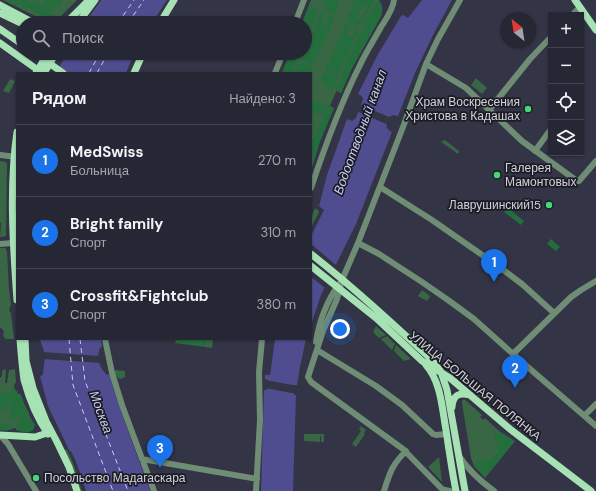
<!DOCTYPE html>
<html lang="ru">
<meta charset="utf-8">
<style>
:root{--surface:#262734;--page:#2e2f3c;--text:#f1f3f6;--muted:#a4a5ac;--line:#42444f;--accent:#1a73e8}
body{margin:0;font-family:"DM Sans",sans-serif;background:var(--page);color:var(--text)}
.controls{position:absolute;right:12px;top:12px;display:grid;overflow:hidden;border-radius:0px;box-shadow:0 1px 3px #0004}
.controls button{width:36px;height:36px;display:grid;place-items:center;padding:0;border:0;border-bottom:1px solid var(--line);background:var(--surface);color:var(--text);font:20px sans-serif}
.compass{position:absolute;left:500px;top:12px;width:36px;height:36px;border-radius:50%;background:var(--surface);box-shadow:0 1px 3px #0004;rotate:330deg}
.you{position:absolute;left:340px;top:329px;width:14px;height:14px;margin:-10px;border:3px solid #fff;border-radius:50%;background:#1a73e8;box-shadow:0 0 0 6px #1a73e833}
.badge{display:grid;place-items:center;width:26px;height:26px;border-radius:50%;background:var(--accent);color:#fff;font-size:13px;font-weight:700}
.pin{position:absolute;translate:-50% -33px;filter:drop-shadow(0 1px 2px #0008)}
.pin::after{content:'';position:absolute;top:21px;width:14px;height:12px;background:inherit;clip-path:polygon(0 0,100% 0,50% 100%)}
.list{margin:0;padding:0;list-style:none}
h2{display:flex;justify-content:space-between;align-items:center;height:52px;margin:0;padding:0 16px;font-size:17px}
h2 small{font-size:13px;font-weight:400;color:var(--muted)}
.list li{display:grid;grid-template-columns:26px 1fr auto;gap:12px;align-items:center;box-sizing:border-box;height:72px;padding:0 16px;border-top:1px solid var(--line)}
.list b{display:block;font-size:15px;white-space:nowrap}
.list p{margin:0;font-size:13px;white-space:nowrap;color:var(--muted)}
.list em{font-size:13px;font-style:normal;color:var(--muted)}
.icon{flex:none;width:22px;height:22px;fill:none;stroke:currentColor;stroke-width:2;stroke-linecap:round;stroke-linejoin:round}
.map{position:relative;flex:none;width:596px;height:491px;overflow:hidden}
.search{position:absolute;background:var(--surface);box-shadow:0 1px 3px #0004;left:16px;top:16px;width:296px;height:44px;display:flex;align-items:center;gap:10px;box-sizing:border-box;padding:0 14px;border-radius:22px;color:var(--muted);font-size:15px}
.panel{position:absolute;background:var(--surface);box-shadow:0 1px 3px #0004;left:16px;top:72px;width:296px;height:268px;border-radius:0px}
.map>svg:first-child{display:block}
</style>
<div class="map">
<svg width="596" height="491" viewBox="0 0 596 491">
<rect width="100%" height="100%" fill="#333445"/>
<path fill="#396645" d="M3,0H77L57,20L50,22L45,21Z
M311,0H379C383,7 383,13 379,20L352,68L341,93L336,91V92L330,106L334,108L319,144L311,171V73H282L290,53H305V23H302Z
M476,78L487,88L482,94L471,85Z
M10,79L15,81L9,93L3,91Z
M445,140L459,151V152L458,154L441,142Z
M0,161L6,162L7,164L6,236L0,237L1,223H0Z
M315,208L318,210L319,212L312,226L311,225V218Z
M0,248H5L7,251L9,289L11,304L9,310L11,313L14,339H6L3,336L4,331L0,327Z
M422,290L430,296L427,301L418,296Z
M376,326L386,335L379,338L373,332Z
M387,336L395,344L392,350L381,339Z
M204,339H213L212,348L205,347Z
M396,345L411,359L404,361L394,351Z
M5,369H6L5,383H7L9,370L15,369L16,383L14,384L15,394H20L33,423L29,432L16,430V428H0V378L2,376V371Z
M114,370L125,371V377L121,379C116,378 115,374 114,370Z
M464,399L482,415L480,417L484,420L485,418L499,431L515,441L485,478L474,466L471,458L462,403V401Z
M361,426L366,430L364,433L365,434L356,447L352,444L361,431L359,429Z
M304,434H324V442H321V436L320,437V442L304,441Z
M66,449C74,461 77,477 82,491H80L64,450Z
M439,457L442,482L428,467Z"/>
<path fill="#246d3d" d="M5,0H27L31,4L35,1L38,0L40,5L44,7L46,6L44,0H60L62,5L60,6L56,5L52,9L51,13L48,14L51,16L54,15L55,18L52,19L45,17L30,9V8L29,7L27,8L23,7L20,3L22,1L19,2L17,7L14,5V2H7Z
M327,0H339L336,5L337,11L336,15L324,9V7Z
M351,0H375L367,14L364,12L368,5L365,3L355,19L358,21L363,14L366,16L362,23L357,25L347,20C348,18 348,16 349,14C353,8 356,7 351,0Z
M378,0C383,4 383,11 381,16L352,68L341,93L336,90L339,81L342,80L341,76L360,32C365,32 367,28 364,24Z
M309,6L315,8V10L318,12L305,42V23H302Z
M323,12L326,13L325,15H324L321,22L326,24L329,17L328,16L329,14L335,17L313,66L301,60L304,53H305V50L321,13Z
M346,23L352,26L351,28H349L346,35L352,37L355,30L353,29L355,27H356L358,31L338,76L325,71Z
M290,53H300L292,73H282Z
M300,62L313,67L310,73H295Z
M324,73L337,78L333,89L324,85L321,80Z
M318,101L326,105L321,116L311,111V102Z
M328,105L334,108L319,144L315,158L311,156V146L322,120H324L325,118L324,114Z
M508,208L524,221L521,225L504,212Z
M551,239L560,247L556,251L547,244Z
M176,339H204L205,347L175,343Z
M11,388L14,389L18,392L17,394L21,395C24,401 24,408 29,413L27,416L35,424L34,429C30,434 22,433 16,429V427L21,420L18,416L16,415L14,420L12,419L10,415L11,409L10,405L12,403L11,401H9V404L5,411L3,409L0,410V392L8,394L11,393Z
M0,423L13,426L14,428C10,431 4,431 0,430Z
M498,433C504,433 509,438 514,442L485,477L481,473L478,468L474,466L475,463L482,460L486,459L490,461L499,451V450L496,447L498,444C498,440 495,440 494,437L495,434Z"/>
<path fill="#4f4d8f" d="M101,0H167L152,23H85Z
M422,0H452L433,35L415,73L398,116L393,115L389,117C386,123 384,128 392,132L356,224L321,295L311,325V236L324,210L319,206L327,175L347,119L352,121L356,118L363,99L362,96L358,94L377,56L401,16L403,15L408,18Z
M67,53H134L126,73H56Z
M40,339H101L102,347L100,348C96,358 99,367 107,375L109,374L119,406L150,491H86L77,464L71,451L70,452L48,406L40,376L43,375C43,367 46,360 44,352C43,347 41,344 40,339Z
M275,339H306L300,367L297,385H295L294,395H296L293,491H261L264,390H267L268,380L265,379V375H270Z"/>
<path fill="#333445" d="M359,104L389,117L386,124L356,111Z
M311,244L336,265L325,288L311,277Z
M42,352L100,356L101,363L43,359Z
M264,380L299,386L297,387L296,393L297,394L265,388L266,381Z"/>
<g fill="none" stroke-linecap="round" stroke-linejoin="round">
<path stroke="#c9cbf2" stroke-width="1" stroke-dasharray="5 4" stroke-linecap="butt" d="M118,23L134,0
M128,23L144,0
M89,73L100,53
M97,73L108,53
M69,339L73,385L113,491
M80,339L85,381L128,491"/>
<path stroke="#6f8c75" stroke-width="6" d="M572,15L580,7
M295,23L304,0
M426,64L466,88L522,141L577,181H579L596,161
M275,73L283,53
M489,110L530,59L551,37
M535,151L551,129
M0,155L17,157
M380,187L432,220L498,266L522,284L554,313
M311,188C325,146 340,105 360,65C366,52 374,40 381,27C386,19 393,10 394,0
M358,243L379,254L422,282L448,300L474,319L522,362L596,426
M0,244L13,243
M105,339L112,373L122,405L154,491
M316,342C319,322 327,301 339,284
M317,350L376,386L402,405L433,434L436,435L446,434
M513,354L571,297L581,290L596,281
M585,415L596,404
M1,436L8,444L36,491
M459,456C469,471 480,481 494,491
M142,459L257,479
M256,491L260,420L259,372L262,339
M384,491C390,472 392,465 406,451
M450,491L445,490L442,489L403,449L311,382L308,377L323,331L337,299L342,280L358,243L403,127L426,64L438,39L460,0"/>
<path stroke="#a6e2b4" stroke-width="7" d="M575,0L596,30
M0,5L34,23
M0,13L23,24
M64,23L70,19L88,1
M78,23L95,0
M160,23L174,0
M0,29L23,45
M36,73L48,53
M44,73L56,53
M134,73L143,53
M17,132C9,187 13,244 17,300
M311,254C353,287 392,323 431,359L441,372L447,390L465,491
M311,266L376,318L422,361L450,378L510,429L591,491
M20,339C21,352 22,366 24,380C29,398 37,418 48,434
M25,339L26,361L33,388L46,421L57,442L69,467L77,491
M426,365C441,382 442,408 446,430C449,450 452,471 456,491
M452,407C453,395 459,392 470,395
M0,435L35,437L50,432"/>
<path stroke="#a6e2b4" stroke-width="7" d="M0,43L42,73
M35,53L63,73"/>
</g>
<g fill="#45d77a" stroke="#1c1c24" stroke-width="1.5">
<circle cx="528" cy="109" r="4"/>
<circle cx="497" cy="175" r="4"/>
<circle cx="549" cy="205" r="4"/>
<circle cx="36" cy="478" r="4"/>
</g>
<g text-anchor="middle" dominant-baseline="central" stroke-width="3.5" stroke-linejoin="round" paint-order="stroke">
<g font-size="12" fill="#d1d2dd" stroke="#1c1c24" text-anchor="end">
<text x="520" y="102">Храм Воскресения<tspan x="520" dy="14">Христова в Кадашах</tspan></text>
<text x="505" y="168" text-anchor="start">Галерея<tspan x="505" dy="14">Мамонтовых</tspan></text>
<text x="541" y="205">Лаврушинский15</text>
<text x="44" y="478" text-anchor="start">Посольство Мадагаскара</text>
</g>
<g font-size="12" fill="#d1d2dd" stroke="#1c1c24">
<text transform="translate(475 386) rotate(39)">УЛИЦА БОЛЬШАЯ ПОЛЯНКА</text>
</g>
<g font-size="13" font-style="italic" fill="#c9cbf2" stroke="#1c1c24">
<text transform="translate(360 132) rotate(-70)">Водоотводный канал</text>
<text transform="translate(101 412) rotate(70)">Москва</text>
</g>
</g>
</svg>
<div class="controls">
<button>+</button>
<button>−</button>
<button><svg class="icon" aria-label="locate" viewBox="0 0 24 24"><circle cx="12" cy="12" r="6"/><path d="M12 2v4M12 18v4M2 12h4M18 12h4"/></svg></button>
<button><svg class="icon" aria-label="layers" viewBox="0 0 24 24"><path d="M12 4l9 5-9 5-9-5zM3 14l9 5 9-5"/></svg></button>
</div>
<svg class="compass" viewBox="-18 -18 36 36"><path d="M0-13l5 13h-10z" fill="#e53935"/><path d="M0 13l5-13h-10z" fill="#a4a5ac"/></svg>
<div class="you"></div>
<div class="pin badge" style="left:494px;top:282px">1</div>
<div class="pin badge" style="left:515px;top:388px">2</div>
<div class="pin badge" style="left:160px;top:468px">3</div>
<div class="search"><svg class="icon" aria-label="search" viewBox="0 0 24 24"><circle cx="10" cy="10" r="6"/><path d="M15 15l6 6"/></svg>Поиск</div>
<section class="panel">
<h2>Рядом<small>Найдено: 3</small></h2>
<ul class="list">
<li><span class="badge">1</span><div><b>MedSwiss</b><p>Больница</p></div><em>270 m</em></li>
<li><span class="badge">2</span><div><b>Bright family</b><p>Спорт</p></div><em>310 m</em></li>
<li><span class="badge">3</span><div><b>Crossfit&amp;Fightclub</b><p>Спорт</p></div><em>380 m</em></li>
</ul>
</section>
</div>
